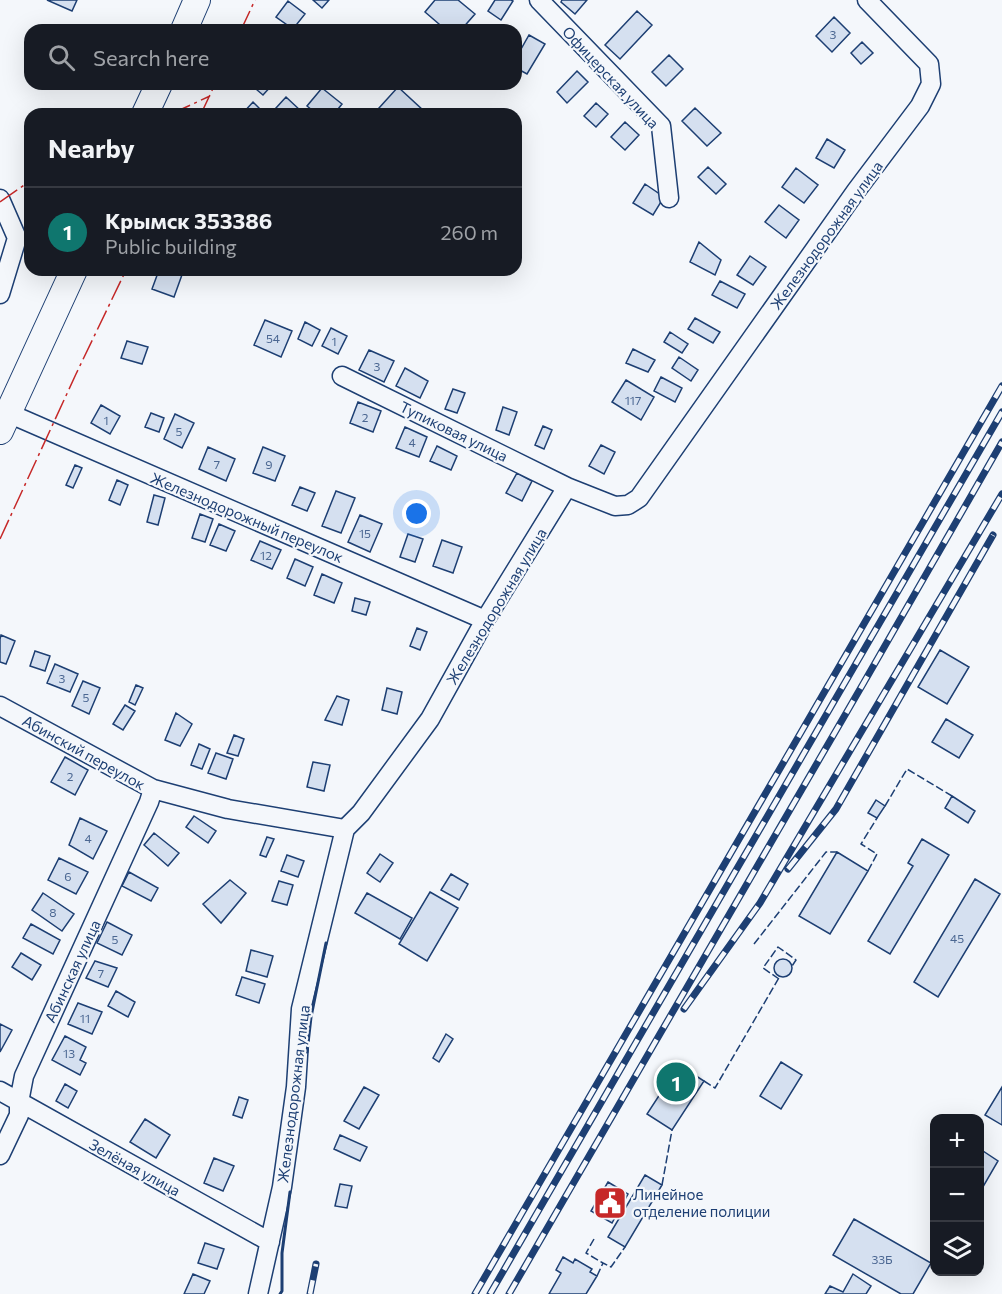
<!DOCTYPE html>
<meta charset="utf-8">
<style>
:root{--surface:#171b24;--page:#20242c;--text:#f1f3f6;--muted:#9ea1a6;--line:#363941;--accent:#0f766e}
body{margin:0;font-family:Commissioner,sans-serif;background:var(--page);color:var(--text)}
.controls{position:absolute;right:18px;bottom:18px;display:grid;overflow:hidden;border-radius:12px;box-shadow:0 6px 24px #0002}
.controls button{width:54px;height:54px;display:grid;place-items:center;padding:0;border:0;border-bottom:2px solid var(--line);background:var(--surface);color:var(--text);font:30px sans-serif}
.you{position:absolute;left:417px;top:514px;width:21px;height:21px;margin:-15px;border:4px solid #fff;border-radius:50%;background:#1a73e8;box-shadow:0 0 0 9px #1a73e833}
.badge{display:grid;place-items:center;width:39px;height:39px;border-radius:50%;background:var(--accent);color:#fff;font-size:20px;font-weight:700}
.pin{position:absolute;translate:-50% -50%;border:3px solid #fff;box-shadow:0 2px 6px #0006}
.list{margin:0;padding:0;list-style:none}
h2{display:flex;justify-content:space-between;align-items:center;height:78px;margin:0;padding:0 24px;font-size:26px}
h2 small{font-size:20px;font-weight:400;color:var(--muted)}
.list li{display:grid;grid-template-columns:39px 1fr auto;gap:18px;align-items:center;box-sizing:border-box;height:90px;padding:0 24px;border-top:2px solid var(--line)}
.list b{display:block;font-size:22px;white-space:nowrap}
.list p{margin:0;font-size:20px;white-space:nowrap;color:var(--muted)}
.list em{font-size:20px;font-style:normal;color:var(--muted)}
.icon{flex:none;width:33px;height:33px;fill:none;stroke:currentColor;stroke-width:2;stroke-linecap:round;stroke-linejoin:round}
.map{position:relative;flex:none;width:1002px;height:1294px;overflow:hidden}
.search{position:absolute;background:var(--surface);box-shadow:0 6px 24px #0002;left:24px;top:24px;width:498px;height:66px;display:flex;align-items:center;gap:15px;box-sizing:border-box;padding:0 21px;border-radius:18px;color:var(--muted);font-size:22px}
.panel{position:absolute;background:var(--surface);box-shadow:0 6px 24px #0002;left:24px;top:108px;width:498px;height:168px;border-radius:18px}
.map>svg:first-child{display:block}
</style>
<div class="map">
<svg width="1002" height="1294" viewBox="0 0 1002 1294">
<rect width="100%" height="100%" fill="#f4f7fb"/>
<path fill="#d5e0f0" stroke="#1d3f73" stroke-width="1.5" d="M47,0H77L72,11Z
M313,0H329L322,8Z
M435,0H458L475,14L461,30H446L425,12Z
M495,0H511L513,1L501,20L488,11Z
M562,0H587L575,14L561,2Z
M288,1L305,14L293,29L276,17Z
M637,11L652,25L620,59L605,45Z
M834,17L850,33L832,52L816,36Z
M529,35L545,44L527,74L516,68V58Z
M862,42L873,53L861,64L851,53Z
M669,55L683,69L666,86L652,72Z
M577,71L588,82L567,103L557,92Z
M250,84H273L263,95Z
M398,87L425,112L424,114H385L379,108Z
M322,88L342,104L334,114H317L307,106Z
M286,97L301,111L299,114H283L276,108Z
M253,102L265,114H242Z
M596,103L608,114L596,127L584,116Z
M695,108L721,133L707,146L682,121Z
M625,122L639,135L625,150L611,137Z
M827,139L845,150L834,168L816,158Z
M708,167L726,184L716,194L698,177Z
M796,168L818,185L804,203L782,187Z
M645,184L664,197L653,215L633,203Z
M779,205L799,220L786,238L765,222Z
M699,242L721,260L715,275L690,262Z
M750,256L766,267L753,285L737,275Z
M159,270H176L183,272L174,297L152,289Z
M720,281L745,294L737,308L712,295Z
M695,318L720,332L713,343L688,329Z
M265,320L292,331L281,357L254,345Z
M305,322L320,330L312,346L298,339Z
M331,328L347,336L338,354L322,346Z
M670,332L688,344L682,353L664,342Z
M127,341L148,347L142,364L121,358Z
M633,349L655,360L648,372L626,363Z
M369,350L394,361L384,382L359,370Z
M679,357L698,370L691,381L672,368Z
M405,368L428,381L420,398L396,386Z
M661,377L682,388L675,402L654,391Z
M626,380L654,397L641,420L612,402Z
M453,389L465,393L457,413L445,409Z
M358,402L381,411L373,432L350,423Z
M101,405L120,416L110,434L91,423Z
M503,407L517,412L509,435L496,430Z
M151,413L164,418L159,432L145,427Z
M175,414L194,423L182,448L164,439Z
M543,426L552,430L544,449L535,445Z
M405,427L427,437L419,457L396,448Z
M601,445L615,452L604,474L589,466Z
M437,446L457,456L451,470L430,461Z
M208,447L235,459L226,481L199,469Z
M263,447L285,456L275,481L253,473Z
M75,465L82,468L73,488L66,485Z
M517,473L532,481L522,501L506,493Z
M117,480L128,485L120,505L109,500Z
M300,487L315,493L307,511L292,505Z
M336,491L355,498L341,533L322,526Z
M154,495L165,498L158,525L147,522Z
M200,514L213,519L205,542L192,538Z
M360,515L382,524L370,552L348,542Z
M219,524L235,531L226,551L210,545Z
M408,534L423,539L415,562L400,557Z
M442,540L462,547L453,573L433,566Z
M260,541L281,550L272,569L251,560Z
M295,559L313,567L305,586L287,578Z
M322,574L342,583L334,603L314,595Z
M355,598L370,602L366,615L352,611Z
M417,628L427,632L420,650L410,646Z
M1,635L15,641L6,664L0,662V639Z
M940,650L969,667L947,704L918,687Z
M35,651L50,656L45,671L30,666Z
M55,664L78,674L70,692L47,683Z
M83,681L100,688L89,714L72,706Z
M136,685L143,688L135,705L129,702Z
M387,688L402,692L397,714L382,710Z
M337,696L349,700L342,725L325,720Z
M125,705L135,711L123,730L113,724Z
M176,713L192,724L180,746L165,740Z
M946,719L973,735L959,758L932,742Z
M234,735L244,739L238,756L227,753Z
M199,744L210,749L202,769L191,765Z
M216,753L233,759L226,779L208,773Z
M65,757L88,770L75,795L51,782Z
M313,762L330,765L324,791L307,787Z
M952,796L975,811L968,823L945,808Z
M876,800L885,806L877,818L868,813Z
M194,816L216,831L208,843L186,827Z
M80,818L107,831L93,859L69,845Z
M154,833L179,853L168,866L144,845Z
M267,837L274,839L266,857L260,855Z
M922,839L949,855L890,954L868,941L913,866L908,863Z
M837,852L868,871L830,934L799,916Z
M380,854L393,863L380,882L367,873Z
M287,855L304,861L298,877L281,871Z
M59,858L88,872L76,894L48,880Z
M129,872L158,888L151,901L122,886Z
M451,874L468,884L459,900L441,890Z
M975,879L1000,894L938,997L914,982Z
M230,880L246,893L221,923L203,904Z
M279,881L293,885L287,905L272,901Z
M430,892L458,908L427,961L399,944Z
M43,893L74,914L62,931L32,910Z
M367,893L412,918L400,939L355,913Z
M107,922L132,935L122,955L97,943Z
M31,924L60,940L53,954L23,938Z
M251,950L273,956L267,977L246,971Z
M21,953L41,965L32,980L12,967Z
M774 968a9 9 0 1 1 18 0a9 9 0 1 1-18 0Z
M95,961L117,968L108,987L86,978Z
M242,977L265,984L259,1003L236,995Z
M116,991L135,1002L128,1017L108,1006Z
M78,1003L102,1012L92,1034L68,1024Z
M0,1024L12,1030L0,1052Z
M446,1034L453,1039L439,1062L433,1058Z
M65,1036L86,1047L80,1060L86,1063L80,1075L52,1060Z
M781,1062L802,1075L781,1109L760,1096Z
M679,1065L704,1081L672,1130L647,1114Z
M65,1084L77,1091L68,1108L56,1101Z
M364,1087L379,1095L359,1129L344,1121Z
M1002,1087V1125L985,1115Z
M239,1097L248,1100L242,1118L233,1115Z
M145,1119L170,1135L156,1158L130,1142Z
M340,1135L367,1147L360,1161L334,1149Z
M980,1149L998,1161L980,1192Z
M214,1158L234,1166L223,1191L204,1183Z
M645,1175L662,1185L625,1247L608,1237Z
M608,1182L628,1194L612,1223L591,1211Z
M340,1184L352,1186L347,1208L335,1206Z
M854,1219L931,1263L913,1294H901L833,1255Z
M205,1243L224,1249L217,1269L198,1263Z
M563,1257L573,1263L575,1259L592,1269L590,1272L597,1276L586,1294H549L561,1273L556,1270Z
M193,1274L210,1281L204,1294H184Z
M853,1274L871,1286L866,1294H825L830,1286L843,1292Z"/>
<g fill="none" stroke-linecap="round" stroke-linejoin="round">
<g stroke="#1d3f73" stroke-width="21">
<path id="minor" d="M539,0L661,126L669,198
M0,199L17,238L0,294
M342,376L567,487
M8,413L485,620
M0,706L153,789L228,809L345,829
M0,1091L270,1242
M0,1155L19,1115V1102L24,1076L149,802L153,789
M258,1294L282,1187L296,1087L301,1009L345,829L361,813L430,719L485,620L567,487L615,506L628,505L639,498L856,191L920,106L931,84L929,64L867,0"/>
</g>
<g stroke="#1d3f73" stroke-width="28">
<path id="highway" d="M184,30L197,0
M145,114L159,84
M0,431L74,270"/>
</g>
<use href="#minor" stroke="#f4f7fb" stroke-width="18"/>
<use href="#highway" stroke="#f4f7fb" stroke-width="26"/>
<g stroke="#1d3f73" stroke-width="7">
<path id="rail" d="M788,869L836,809L993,535
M684,1009L760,903L1002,494
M310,1294L316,1264
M475,1294L1002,386
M490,1294L1002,412
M509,1294L863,684L1002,442"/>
</g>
<use href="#rail" stroke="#f4f7fb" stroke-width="4.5" stroke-dasharray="14" stroke-linecap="butt"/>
<path stroke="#1d3f73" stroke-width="1.5" stroke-dasharray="8 3" stroke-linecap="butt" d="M885,806L907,769L952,796
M868,871L877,854L861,844L877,818
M754,944L826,852H837
M779,979L763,968L778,947L796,960L792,966
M704,1081L715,1088L780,976
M662,1185L672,1130
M594,1239L586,1253L603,1263
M597,1276L603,1263L611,1267L625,1247"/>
<path stroke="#1d3f73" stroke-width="3" d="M307,1052L311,1017L326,943
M280,1294L282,1291V1253L290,1192"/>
<path stroke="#c62828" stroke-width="1.5" stroke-dasharray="21 4.5 3 4.5" stroke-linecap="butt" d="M241,30L255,0
M171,114L210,96
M201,114L215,84
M0,202L30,181
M0,539L76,374L126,270"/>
</g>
<defs>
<g id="civic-square" transform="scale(1.725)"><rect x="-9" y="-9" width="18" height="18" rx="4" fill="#c62828" stroke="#f4f7fb"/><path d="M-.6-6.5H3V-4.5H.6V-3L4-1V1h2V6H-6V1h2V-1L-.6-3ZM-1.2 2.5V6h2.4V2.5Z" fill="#fff"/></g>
</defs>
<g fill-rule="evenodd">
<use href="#civic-square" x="610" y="1203"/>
</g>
<g text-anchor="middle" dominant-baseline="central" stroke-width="4.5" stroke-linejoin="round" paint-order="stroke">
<g font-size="12" fill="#4b6792">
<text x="833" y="34">3</text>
<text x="273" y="338">54</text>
<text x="334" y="341">1</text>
<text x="377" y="366">3</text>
<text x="633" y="400">117</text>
<text x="365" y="417">2</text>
<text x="106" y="420">1</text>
<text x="179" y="431">5</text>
<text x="412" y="442">4</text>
<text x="217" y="464">7</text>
<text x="269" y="464">9</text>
<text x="365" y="533">15</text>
<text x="266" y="555">12</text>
<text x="62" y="678">3</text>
<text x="86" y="697">5</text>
<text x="70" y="776">2</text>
<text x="88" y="838">4</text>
<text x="68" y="876">6</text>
<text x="53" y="912">8</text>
<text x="957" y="938">45</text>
<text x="115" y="939">5</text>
<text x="101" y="973">7</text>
<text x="85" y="1018">11</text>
<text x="69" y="1053">13</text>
<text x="882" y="1259">33Б</text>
</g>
<g font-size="15" fill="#1d3f73" stroke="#f4f7fb">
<text transform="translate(611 77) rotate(47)">Офицерская улица</text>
<text transform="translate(826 235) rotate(-54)">Железнодорожная улица</text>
<text transform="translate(454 431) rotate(26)">Тупиковая улица</text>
<text transform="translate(247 517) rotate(23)">Железнодорожный переулок</text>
<text transform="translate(496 606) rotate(-59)">Железнодорожная улица</text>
<text transform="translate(84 752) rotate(29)">Абинский переулок</text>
<text transform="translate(72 971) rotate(-65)">Абинская улица</text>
<text transform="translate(293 1094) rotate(-83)">Железнодорожная улица</text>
<text transform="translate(135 1167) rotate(29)">Зелёная улица</text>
</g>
<g font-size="15" fill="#1d3f73" stroke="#f4f7fb" text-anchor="start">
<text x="633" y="1194">Линейное<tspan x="633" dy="17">отделение полиции</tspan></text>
</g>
</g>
</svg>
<div class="controls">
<button>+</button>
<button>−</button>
<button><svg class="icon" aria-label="layers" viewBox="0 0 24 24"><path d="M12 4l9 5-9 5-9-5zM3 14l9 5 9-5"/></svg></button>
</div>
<div class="you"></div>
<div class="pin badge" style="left:676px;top:1082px">1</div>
<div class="search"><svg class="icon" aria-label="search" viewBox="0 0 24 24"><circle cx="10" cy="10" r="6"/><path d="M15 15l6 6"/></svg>Search here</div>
<section class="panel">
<h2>Nearby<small></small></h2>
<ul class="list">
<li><span class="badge">1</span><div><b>Крымск 353386</b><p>Public building</p></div><em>260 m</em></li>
</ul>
</section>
</div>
